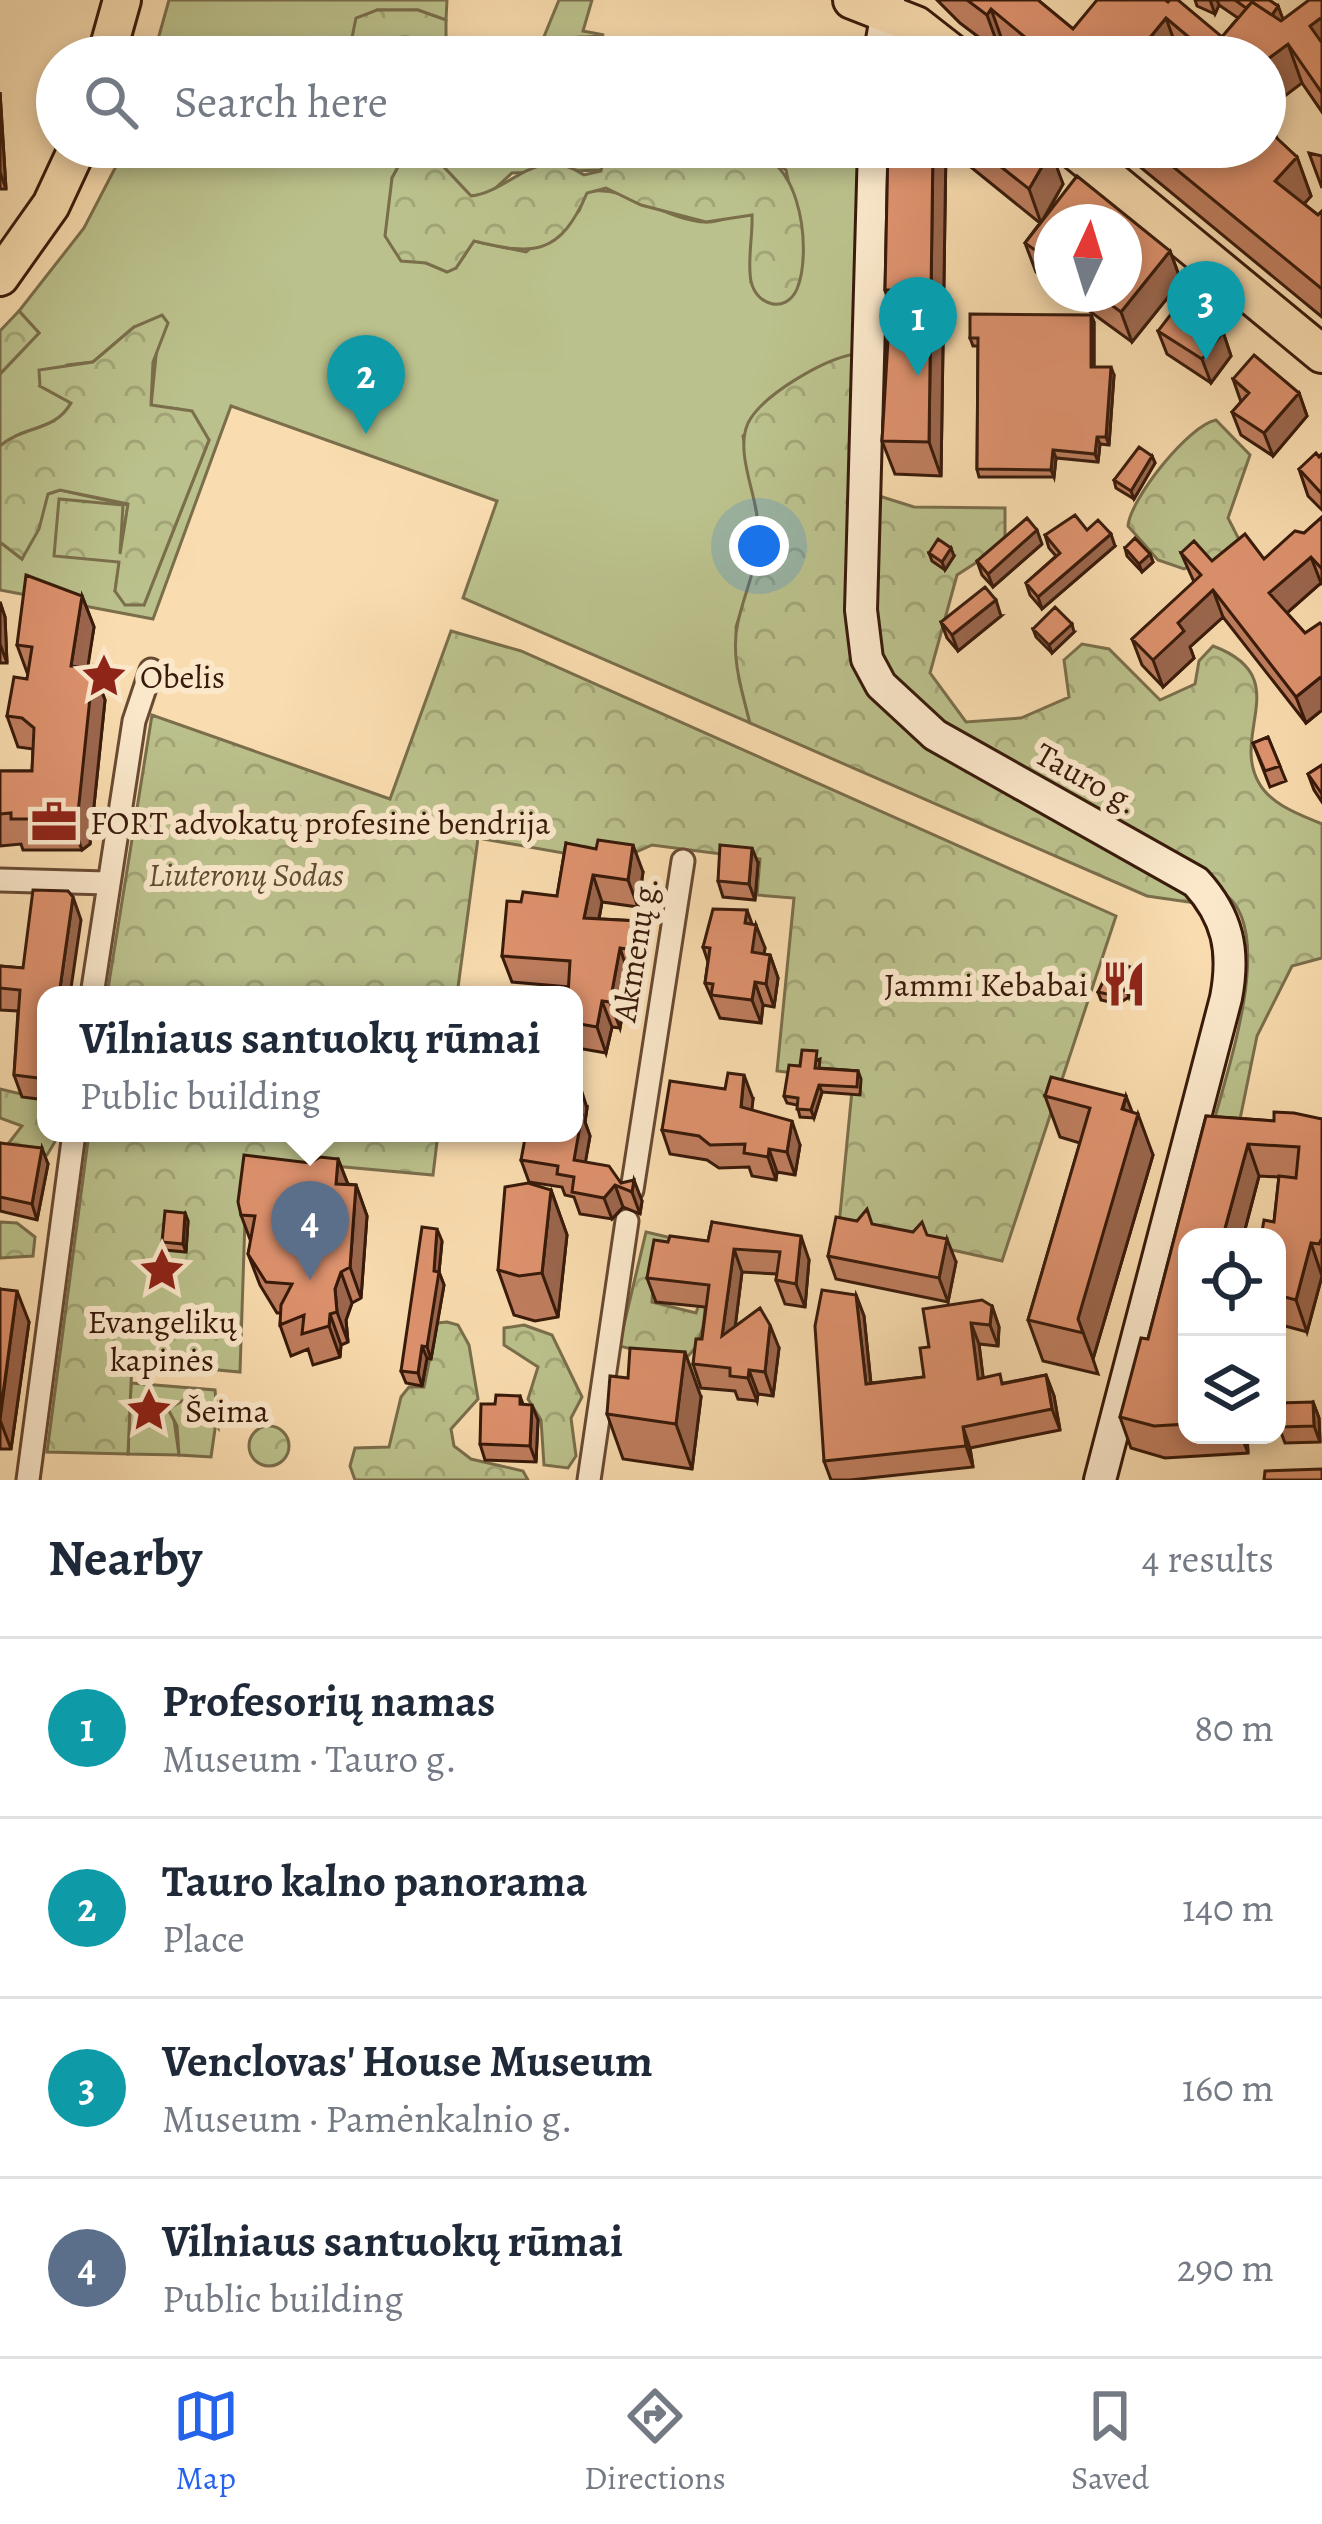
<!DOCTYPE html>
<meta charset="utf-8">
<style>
:root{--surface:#fff;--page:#f6f6f7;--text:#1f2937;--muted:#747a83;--line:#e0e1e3;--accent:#2563eb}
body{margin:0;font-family:Alegreya,serif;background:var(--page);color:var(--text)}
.controls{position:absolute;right:36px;bottom:36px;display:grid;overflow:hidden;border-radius:24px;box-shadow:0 6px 18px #0003}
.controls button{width:108px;height:108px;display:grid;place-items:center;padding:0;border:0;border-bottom:3px solid var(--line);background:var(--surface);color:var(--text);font:60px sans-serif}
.compass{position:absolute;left:1034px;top:204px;width:108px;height:108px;border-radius:50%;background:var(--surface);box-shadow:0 6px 18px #0003;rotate:4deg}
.you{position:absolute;left:759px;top:546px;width:42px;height:42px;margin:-30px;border:9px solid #fff;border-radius:50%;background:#1a73e8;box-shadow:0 0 0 18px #1a73e833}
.badge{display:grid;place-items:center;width:78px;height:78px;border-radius:50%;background:var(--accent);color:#fff;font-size:39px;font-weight:700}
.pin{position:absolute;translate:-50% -99px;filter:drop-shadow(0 3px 6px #0008)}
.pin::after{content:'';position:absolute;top:63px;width:42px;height:36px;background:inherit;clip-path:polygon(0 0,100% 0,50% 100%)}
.popup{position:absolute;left:37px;top:986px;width:546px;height:156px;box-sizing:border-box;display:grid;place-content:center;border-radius:24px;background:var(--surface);filter:drop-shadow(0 3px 9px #0005);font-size:39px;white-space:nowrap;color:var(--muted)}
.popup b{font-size:45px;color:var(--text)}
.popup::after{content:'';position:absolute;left:50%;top:100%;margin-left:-24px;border:24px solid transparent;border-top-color:var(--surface)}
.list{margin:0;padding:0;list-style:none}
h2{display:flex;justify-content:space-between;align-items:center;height:156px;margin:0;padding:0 48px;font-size:51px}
h2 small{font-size:39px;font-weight:400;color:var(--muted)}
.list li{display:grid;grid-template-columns:78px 1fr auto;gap:36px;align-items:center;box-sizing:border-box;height:180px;padding:0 48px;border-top:3px solid var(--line)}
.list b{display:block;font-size:45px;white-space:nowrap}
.list p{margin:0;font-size:39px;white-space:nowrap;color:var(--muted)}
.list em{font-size:39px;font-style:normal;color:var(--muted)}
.icon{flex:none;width:66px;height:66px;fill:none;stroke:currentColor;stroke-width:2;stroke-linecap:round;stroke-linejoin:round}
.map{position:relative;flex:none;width:1322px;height:1480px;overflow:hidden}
.search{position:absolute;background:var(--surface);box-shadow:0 6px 18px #0003;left:36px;right:36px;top:36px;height:132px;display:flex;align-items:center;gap:30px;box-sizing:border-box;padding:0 42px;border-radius:66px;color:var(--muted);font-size:45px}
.sheet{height:876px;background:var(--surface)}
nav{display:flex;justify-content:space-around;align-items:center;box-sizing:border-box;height:168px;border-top:3px solid var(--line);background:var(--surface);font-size:33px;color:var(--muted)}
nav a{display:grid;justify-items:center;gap:6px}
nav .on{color:var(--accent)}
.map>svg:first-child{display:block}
</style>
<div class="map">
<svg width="1322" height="1480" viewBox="0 0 1322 1480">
<defs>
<pattern id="forest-crowns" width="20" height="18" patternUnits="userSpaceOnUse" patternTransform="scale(3)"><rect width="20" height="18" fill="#bbc18c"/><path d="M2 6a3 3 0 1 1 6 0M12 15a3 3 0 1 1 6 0" fill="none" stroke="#a2a577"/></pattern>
</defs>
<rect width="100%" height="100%" fill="#f9dcaf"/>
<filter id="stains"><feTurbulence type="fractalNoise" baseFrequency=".00167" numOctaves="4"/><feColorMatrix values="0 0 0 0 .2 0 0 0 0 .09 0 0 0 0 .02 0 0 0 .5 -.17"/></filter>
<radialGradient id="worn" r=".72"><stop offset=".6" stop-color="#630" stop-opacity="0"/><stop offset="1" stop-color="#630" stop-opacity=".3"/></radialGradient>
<path fill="#bbc18c" stroke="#7a6e4b" stroke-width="3" d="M169,0H447L446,20L418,10H377L347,50L348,57H153Z
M559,0H592L583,31L604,35L541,44Z
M126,147H409L392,178L426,263L447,271L456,268L474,241L526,252L579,211L587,192C626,183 665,221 706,222C723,222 735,212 753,215L751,281L803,253L786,170L753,152L736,157L718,147H862L855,354L743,436L759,527L754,571L736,627L739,679L750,723L463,598L497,501L231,406L153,619L0,590V542L22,559L48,494L60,490L128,505L115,591L144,605L209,440L178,409L151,406L158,336L134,327L93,362L67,365L40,386L71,403C55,432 24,425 0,446V374L39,333L19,311L84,228Z
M440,147H611L604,152L602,170L512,173L489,194L471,196L441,164Z
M131,1383L215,1390L218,1428L201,1409L182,1401L172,1405L179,1455L128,1454Z"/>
<path fill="url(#forest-crowns)" stroke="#7a6e4b" stroke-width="3" d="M377,10H418L446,20V37L537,56L541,44C562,37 599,33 621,42L619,57H348L356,18Z
M409,147H464L449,164H441L471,196C512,191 536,143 584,175L601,171L604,152L611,147H718L736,157C798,137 814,248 797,289C786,314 756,306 751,281C747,261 753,236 752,215L706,222L641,205L606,188L587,193C560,255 535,256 474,241L456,268L447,272L426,263L401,261L385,236L392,178Z
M19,311L39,333L0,374V331Z
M162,315L168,323L153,362L151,405L192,411L209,440L144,605H125L115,591L119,562L54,556L59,499L123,505L120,554L128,504L60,490L48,494L39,529L22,559L0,542V446C24,425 55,432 71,403L40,386L39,370L93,362L134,327Z
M855,354L876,495L914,507L1005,508V544L957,575L930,673L966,722L1021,718L1069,697L1064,660L1082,644L1109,649L1160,700L1195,684L1199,661L1213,646C1296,677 1230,733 1259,783C1271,805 1301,815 1322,824V958L1292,966L1257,1036L1238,1129L1211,1133C1224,1077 1280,928 1222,892L1202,904L1147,896L750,723C742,691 730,655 738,622C745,589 762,558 758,523C756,493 735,452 748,423C762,395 824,359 855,354Z
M1216,420L1250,455L1228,518L1249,559L1197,563L1184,569L1158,560L1128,526C1130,499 1189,425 1216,420Z
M451,631L521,651L1116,916L1002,1261L839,1225L853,1080L777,1071L794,898L757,895L760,859L652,845L614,862L478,838L457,995H107L152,715L390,799Z
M0,1089L46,1100V1133L59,1135L47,1155L11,1150L8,1144L22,1126L0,1118Z
M89,1133H438L433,1175L247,1158L240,1372L132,1362L128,1454L47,1452Z
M0,1222L17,1223L35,1237L33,1256L0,1258Z
M646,1232L693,1243L654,1269L652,1302L696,1313L705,1287C706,1312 705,1348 681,1361L619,1346Z
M447,1322L458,1325L469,1345L478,1399L451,1429L454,1446L471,1459L523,1471L528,1480H355L350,1466L355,1448L389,1447L401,1397L409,1387H424L437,1323Z
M524,1325L552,1335L582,1397L571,1418L576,1456L568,1468L544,1465L541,1420L528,1399L538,1367L504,1345V1328Z
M182,1401L216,1422L211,1457L179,1455L177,1426L168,1409Z
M249 1446a20 20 0 1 1 40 0a20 20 0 1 1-40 0Z"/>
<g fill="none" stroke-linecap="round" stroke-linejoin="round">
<g stroke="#684a33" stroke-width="27">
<path id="minor" d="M0,880L107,883
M92,995L134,721L151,670
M632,1190L683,861
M28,1480L74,1133
M589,1480L627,1221"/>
</g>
<g stroke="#381a0a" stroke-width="36">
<path id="secondary" d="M879,57L889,0
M874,147L861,610L867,659L881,685L935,735L1196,882C1228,917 1235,951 1226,998L1100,1480"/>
</g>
<g stroke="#381a0a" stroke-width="42">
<path id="primary" d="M852,0L916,25L957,57
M106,57L122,0
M1071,147L1322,354
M0,277L51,205L78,147"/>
</g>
<use href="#minor" stroke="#fbe8cb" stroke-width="21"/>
<use href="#secondary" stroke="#fbe8cb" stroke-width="30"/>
<use href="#primary" stroke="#f9dcaf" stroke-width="36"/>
</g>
<path fill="#bf7e5f" stroke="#381a0a" stroke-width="3" d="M937,0H1038L1073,29L1165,0L1222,37L1238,18L1219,5L1215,14L1197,6L1195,0H1269L1278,6L1283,20L1322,0V112L1302,83L1265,57H1016L1005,48L1001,54L960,23Z
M0,92L6,189H0Z
M1270,119L1276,138L1297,157L1311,196L1304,204L1318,215L1322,211V317L1116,147H1265Z
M888,147H946L941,476L895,474L882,441L890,306L885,290Z
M946,147H1046L1063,184L1044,219L1170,251L1181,281L1132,342L1066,294H1124L1052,222V284L1036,272L1025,243L1040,223Z
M1309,153L1322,156V188Z
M1091,315L1094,322V367L1114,375L1109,445L1100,444L1098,462L1056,458L1054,477H979L977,469L978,346H973L970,338Z
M1158,331L1223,332L1231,356L1211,383L1167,354Z
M1233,379L1299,393L1307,416L1273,456L1241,435L1232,412L1241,402Z
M1322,454V510L1308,496L1299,469Z
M1152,456L1155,463L1134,499L1116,488L1114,480Z
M1322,517V585L1321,583L1287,613L1305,633L1322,625V710L1306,723L1223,617L1190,647L1194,658L1163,687L1142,665L1132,639L1194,582L1181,553L1212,561L1264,559L1304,533Z
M1087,530L1115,546L1042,609L1030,595L1026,583L1056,556L1049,548L1045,535Z
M1042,544L993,587L982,575L977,561Z
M1125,548L1150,554L1153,562L1142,572L1127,556Z
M929,553L954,556L945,570L932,561Z
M82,596L94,627L87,668L93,669L105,700L90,844L82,850H23L21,844L0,846V771H32L33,749L18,747L7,716L27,679L28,675L17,645Z
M0,602L5,617L7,663H0Z
M1001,616L958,651L947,638L941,622Z
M1033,629L1074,632L1052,653L1036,637Z
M1268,737L1286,781L1270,787L1253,743Z
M1322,765V802L1314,790L1308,774Z
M566,843L643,872L638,907L602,902L599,919L638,921L648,948L643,977L629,975L620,1028L612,1027L606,1053L577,1048L574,1041V995L569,987L512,982L502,956L521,902L557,896Z
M758,863L755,900L723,897L718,881Z
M81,920L46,995V1100L22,1097L14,1075L18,1011L0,1010V966L23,968Z
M752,924L765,948L764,954L770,955L778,978L774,1007L763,1005L761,1023L720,1018L705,983L708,962L703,947Z
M1133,968L1136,976L1129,997L1118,1004L1101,1000L1098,992Z
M820,1059L819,1068L858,1071L861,1079L860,1095L822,1092L814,1118L800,1117L797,1105L787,1103L784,1096L800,1066Z
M1045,1096L1132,1112L1153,1155L1093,1359L1098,1374L1043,1361L1028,1320L1080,1143L1060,1137Z
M753,1099L751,1110L800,1145L795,1175L777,1172L776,1180L752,1176L749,1167L719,1168L707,1160L670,1154L662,1130Z
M587,1108L585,1122L590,1136L585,1162L621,1183L642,1201L640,1214L623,1207L612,1219L580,1214L574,1197L565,1195L562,1187L529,1182L521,1160Z
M1206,1116L1274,1121L1322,1119V1276L1307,1332L1285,1326L1282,1317L1277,1316V1237L1274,1222L1279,1177L1259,1176L1243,1237H1187V1435H1247L1248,1453L1165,1458L1131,1448L1120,1417L1148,1339Z
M0,1143L48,1164L37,1220L0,1211Z
M338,1159L348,1184L356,1185L367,1216L361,1298L352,1303L346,1320L348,1342L341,1345L340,1357L313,1365L308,1349L291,1356L280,1325L281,1313H277L260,1285L248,1254L251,1242L241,1215L310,1163Z
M551,1190L567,1235L558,1317L535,1321L514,1315L498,1270Z
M185,1213L188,1221L186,1252L165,1250L162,1242Z
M712,1222L809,1260L805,1307L785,1304L776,1280L777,1274L742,1272L735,1327L779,1348L773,1396L758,1394L757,1401L738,1399L735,1391L701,1388L693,1364L702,1339L706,1307L656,1302L647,1278L668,1242L708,1241Z
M872,1224L956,1262L948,1302L836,1279L828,1256Z
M442,1241L439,1272L444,1285L431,1359L427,1358L422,1386L406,1383L401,1371Z
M0,1289L29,1322L11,1449H0Z
M856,1295L864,1316L871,1383L924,1377L929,1347L992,1306L999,1327L998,1346L979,1344L983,1378L1004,1383L1046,1375L1054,1396L1060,1430L970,1448L973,1467L850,1480H831L824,1461Z
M520,1396L523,1404L538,1420L536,1462L485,1460L480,1444L495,1404Z
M701,1397L692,1469L623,1459L607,1414Z
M1313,1402L1319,1418L1320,1442L1285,1443L1279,1427Z"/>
<path fill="#9b664d" stroke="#381a0a" stroke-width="3" d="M1210,0H1217L1219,5L1215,14Z
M1278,6L1286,27L1268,22Z
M991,9L1005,48L1001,54L987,15Z
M1322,17V58L1310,26Z
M1166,18L1180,57H1134Z
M1288,44L1302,83L1265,111V61Z
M0,92L6,189L0,172Z
M1270,119L1284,158L1265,130V124Z
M933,147H946L941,476L929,442Z
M1051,151L1063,184L1041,223L1029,189Z
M1297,157L1311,196L1290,220L1275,181Z
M1170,251L1181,281L1132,342L1121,312Z
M1091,315L1094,322V375L1091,367Z
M1223,332L1231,356L1211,383L1202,359Z
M1111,367L1114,375L1109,445L1106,437Z
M1299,393L1307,416L1273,456L1264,433Z
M1097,437L1100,444L1098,462L1095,454Z
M1053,450L1056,458L1054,477L1051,470Z
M1152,456L1155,463L1134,499L1131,491Z
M1037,530L1042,544L993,587L988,574Z
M1111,534L1115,546L1042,609L1038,597Z
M951,548L954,556L945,570L942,562Z
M1150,554L1153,562L1142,572L1139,564Z
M1311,557L1321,583L1279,620L1269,593Z
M1213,590L1223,617L1190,647L1194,658L1163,687L1153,660L1178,623Z
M82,596L94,627L83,698L71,666Z
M996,600L1001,616L958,651L952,635Z
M0,602L5,617L7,663L0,644Z
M1072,624L1074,632L1052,653L1049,645Z
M93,669L105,700L90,844L82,850L71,819Z
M1322,676V710L1306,723L1296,697Z
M633,845L643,872L638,907L628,880Z
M752,848L758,863L755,900L749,884Z
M593,875L602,902L594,944L584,918Z
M73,897L81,920L70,995H59Z
M747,910L755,932L756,925L765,948L760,975L752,952L745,923Z
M638,921L648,948L643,977L633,950Z
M620,948L629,975L620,1028L610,1002Z
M770,955L778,978L774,1007L766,984Z
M1133,968L1136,976L1129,997L1126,989Z
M755,982L763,1005L761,1023L752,1000Z
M602,1001L612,1027L606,1053L597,1027Z
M744,1075L753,1099L750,1130L741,1107Z
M819,1085L822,1092L814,1118L811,1110Z
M580,1086L587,1108L585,1122L590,1136L582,1182L574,1160L575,1113Z
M1126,1096L1136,1122L1138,1114L1153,1155L1093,1359L1078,1319Z
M792,1121L800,1145L795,1175L787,1152Z
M1248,1144L1259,1176L1243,1237L1224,1232Z
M42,1148L48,1164L37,1220L32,1204Z
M769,1149L777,1172L776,1180L768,1157Z
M338,1159L350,1190L336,1184Z
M634,1180L642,1201L640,1214L632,1192Z
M356,1185L367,1216L361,1298L350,1267Z
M615,1185L623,1207L612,1219L604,1198Z
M551,1190L567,1235L558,1317L542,1273Z
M185,1213L188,1221L186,1252L183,1244Z
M437,1229L442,1241L439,1272L444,1285L431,1359L427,1347Z
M801,1236L809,1260L805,1307L796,1284Z
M947,1239L956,1262L948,1302L939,1278Z
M1311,1243L1322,1276L1307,1332L1296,1300Z
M734,1249L742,1272L731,1360L722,1336Z
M341,1272L352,1303L346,1320L348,1342L337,1312L335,1289Z
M17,1291L29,1322L11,1449L0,1420Z
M856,1295L864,1316L873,1405L866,1384Z
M992,1306L999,1327L998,1346L990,1325Z
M330,1314L341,1345L340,1357L329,1326Z
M971,1323L979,1344L986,1400L978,1379Z
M770,1325L779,1348L773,1396L765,1372Z
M422,1346L427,1358L422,1386L418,1373Z
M685,1352L701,1397L692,1469L676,1424Z
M749,1370L758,1394L757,1401L748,1378Z
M1046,1375L1054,1396L1060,1430L1052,1409Z
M1313,1402L1319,1418L1320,1442L1314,1426Z
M532,1405L538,1420L536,1462L530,1446Z
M963,1427L970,1448L973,1467L966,1446Z
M1241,1435H1247L1248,1453Z"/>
<path fill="#de926e" stroke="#381a0a" stroke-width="3" d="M967,0H1038L1073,29L1097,0H1165L1168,2L1170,0H1178L1222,37L1252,2L1281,21L1309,0H1322V17L1310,26L1322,43V93L1288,44L1265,61V57H1209L1210,55L1166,18L1134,57H1049L991,9L987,15Z
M1235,0H1269L1278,6L1272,15L1252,2L1246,8Z
M1265,127L1297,157L1275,181L1318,215L1322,211V289L1149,147H1265Z
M888,147H933L929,442L882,441L891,290H885Z
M976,147H1046L1051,151L1029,189Z
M1077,176L1170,251L1121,312L1096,294H1124V222H1052V262L1025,243Z
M1178,305L1223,332L1202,359L1158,331Z
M970,314L1091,315V367H1111L1106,437H1097L1095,454L1053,450L1051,470L977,469L978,338H970Z
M1254,355L1299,393L1264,433L1232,412L1249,393L1233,379Z
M1139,447L1152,456L1131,491L1114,480Z
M1316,453L1319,457L1322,454V494L1299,469Z
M1075,515L1087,530L1098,520L1111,534L1038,597L1026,583L1060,553L1045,535Z
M1322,517V569L1311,557L1269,593L1305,633L1320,623L1322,625V676L1296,697L1213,590L1178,623L1184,631L1153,660L1132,639L1201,575L1181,553L1194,541L1212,561L1245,534L1264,559L1295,531L1304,533Z
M1027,518L1037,530L988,574L977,561Z
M1135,538L1150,554L1139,564L1125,548Z
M938,539L951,548L942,562L929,553Z
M26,575L82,596L71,666L93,669L78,813L71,819H11V813L0,814V771H32L34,728L22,718L7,716L14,677L27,679L32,647L17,645Z
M985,587L996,600L952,635L941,622Z
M1055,607L1072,624L1049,645L1033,629Z
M1268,737L1280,766L1265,771L1253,743Z
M1322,765V794L1308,774Z
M598,840L633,845L628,880L593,875L584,918L638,921L633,950L620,948L610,1002L602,1001L597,1027L574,1023V995H568L570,961L502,956L507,901L521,902L523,892L557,896L566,843L596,849Z
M720,845L752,848L749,884L718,881Z
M33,890L68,891L73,897L59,995H46V1079L14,1075L20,990L0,988V966L23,968Z
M713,909L747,910L745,923L756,925L752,952L770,955L766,984L755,982L752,1000L711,995L713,984L705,983L710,948L703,947Z
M1113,961L1133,968L1126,989L1115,996L1098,992Z
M802,1050L817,1051L815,1068L858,1071L857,1087L819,1085L811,1110L797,1109L798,1098L784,1096L789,1065L800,1066Z
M728,1073L744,1075L741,1107L792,1121L787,1152L769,1149L768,1157L744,1153L745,1144L710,1145L699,1136L662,1130L670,1081L725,1089Z
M1051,1077L1126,1096L1122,1109L1138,1114L1078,1319L1083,1333L1028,1320L1090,1108L1045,1096Z
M574,1085L580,1086L575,1113L582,1115L574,1160L609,1166L621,1183L634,1180L632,1192L615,1185L604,1198L572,1192L574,1177L557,1174L558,1166L521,1160L526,1133H574Z
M1274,1112L1294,1113L1322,1119V1238L1319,1244L1311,1243L1296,1300L1277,1295V1237H1261L1264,1220L1274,1222L1279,1176L1296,1178L1299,1147L1248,1144L1224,1232L1240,1237H1187V1424L1154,1426L1120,1417L1141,1338L1148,1339L1206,1116L1274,1121Z
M0,1143L42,1148L32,1204L0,1197Z
M244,1155L310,1163L320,1157L338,1159L336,1184L356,1185L350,1267L341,1272L335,1289L337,1312L330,1314L329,1326L302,1334L304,1315L280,1325L281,1305L292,1284L266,1282L248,1254L255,1216L241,1215L238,1202Z
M528,1183L551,1190L542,1273L519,1276L498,1270L505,1187Z
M867,1209L872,1224L913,1232L922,1222L927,1235L947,1239L939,1278L828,1256L836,1217L857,1221Z
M165,1211L185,1213L183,1244L162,1242Z
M712,1222L801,1236L796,1284L776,1280L780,1252L734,1249L722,1336L760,1308L770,1325L765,1372L749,1370L748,1378L730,1376V1368L693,1364L696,1339H702L709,1285L647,1278L654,1240L668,1242L670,1236L708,1241Z
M422,1227L437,1229L434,1271L439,1272L427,1347L422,1346L418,1373L401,1371Z
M0,1289L17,1291L0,1416Z
M822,1290L856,1295L866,1384L924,1377L920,1348L929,1347L923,1309L982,1300L992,1306L990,1325L971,1323L978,1379L1000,1374L1002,1384L1046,1375L1052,1409L963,1427L966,1446L824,1461L815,1326Z
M630,1348L685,1352L676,1424L607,1414L610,1376L628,1378Z
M496,1395L520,1396V1404L532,1405L530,1446L480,1444L481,1404H495Z
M1313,1402L1314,1426L1279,1427L1278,1403Z
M1322,1469V1480H1264L1265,1471Z"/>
<defs>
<g id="sight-bare" transform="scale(3.6)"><path d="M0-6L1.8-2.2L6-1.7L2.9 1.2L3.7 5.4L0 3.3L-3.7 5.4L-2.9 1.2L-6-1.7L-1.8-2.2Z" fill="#8f2418" stroke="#fbe8cb" stroke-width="2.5" paint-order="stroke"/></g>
<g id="office-bare" transform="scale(3.6)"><path d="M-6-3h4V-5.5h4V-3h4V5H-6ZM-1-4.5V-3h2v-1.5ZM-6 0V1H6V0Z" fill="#8f2418" stroke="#fbe8cb" stroke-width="2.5" paint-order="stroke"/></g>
<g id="restaurant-bare" transform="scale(3.6)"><path d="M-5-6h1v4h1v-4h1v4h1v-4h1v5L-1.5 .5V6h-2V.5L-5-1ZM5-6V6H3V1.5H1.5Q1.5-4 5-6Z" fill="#8f2418" stroke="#fbe8cb" stroke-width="2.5" paint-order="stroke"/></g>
</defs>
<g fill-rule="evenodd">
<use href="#sight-bare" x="104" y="676"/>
<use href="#office-bare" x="54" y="822"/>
<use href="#restaurant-bare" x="1124" y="984"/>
<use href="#sight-bare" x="162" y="1270"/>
<use href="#sight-bare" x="149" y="1410"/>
</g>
<g text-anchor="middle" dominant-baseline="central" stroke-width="12" stroke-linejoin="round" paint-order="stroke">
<g font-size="33" fill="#381a0a" stroke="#fbe8cb" text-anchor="start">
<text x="140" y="676">Obelis</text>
<text x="90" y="822">FORT advokatų profesinė bendrija</text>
<text x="1088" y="984" text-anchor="end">Jammi Kebabai</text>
<text x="162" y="1321" text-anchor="middle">Evangelikų<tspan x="162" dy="38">kapinės</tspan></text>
<text x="185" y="1410">Šeima</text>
</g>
<g font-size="33" fill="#381a0a" stroke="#fbe8cb">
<text transform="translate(1087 778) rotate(29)">Tauro g.</text>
<text transform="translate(635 949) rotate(-81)">Akmenų g.</text>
</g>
<g font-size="33" font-style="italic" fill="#5f4c31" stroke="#fbe8cb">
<text x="246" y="874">Liuteronų Sodas</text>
</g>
</g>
<rect width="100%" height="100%" filter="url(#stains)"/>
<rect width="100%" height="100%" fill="url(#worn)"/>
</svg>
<div class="controls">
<button><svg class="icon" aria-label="locate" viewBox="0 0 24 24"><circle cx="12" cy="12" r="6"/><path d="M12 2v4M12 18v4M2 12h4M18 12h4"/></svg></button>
<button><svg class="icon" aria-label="layers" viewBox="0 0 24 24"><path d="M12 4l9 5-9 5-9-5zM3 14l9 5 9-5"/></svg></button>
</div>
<svg class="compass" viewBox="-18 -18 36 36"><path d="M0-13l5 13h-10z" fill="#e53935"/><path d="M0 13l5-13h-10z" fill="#747a83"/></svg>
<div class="you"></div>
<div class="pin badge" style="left:918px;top:376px;background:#0f9aa8">1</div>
<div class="pin badge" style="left:366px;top:434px;background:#0f9aa8">2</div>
<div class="pin badge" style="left:1206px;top:360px;background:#0f9aa8">3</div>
<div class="pin badge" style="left:310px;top:1280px;background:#5c6f8a">4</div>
<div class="popup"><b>Vilniaus santuokų rūmai</b>Public building</div>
<div class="search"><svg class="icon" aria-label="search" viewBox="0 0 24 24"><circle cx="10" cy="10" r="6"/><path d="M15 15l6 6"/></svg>Search here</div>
</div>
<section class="sheet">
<h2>Nearby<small>4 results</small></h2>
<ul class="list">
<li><span class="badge" style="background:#0f9aa8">1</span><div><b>Profesorių namas</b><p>Museum · Tauro g.</p></div><em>80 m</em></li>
<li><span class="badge" style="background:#0f9aa8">2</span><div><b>Tauro kalno panorama</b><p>Place</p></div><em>140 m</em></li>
<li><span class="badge" style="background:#0f9aa8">3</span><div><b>Venclovas' House Museum</b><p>Museum · Pamėnkalnio g.</p></div><em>160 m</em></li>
<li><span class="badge" style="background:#5c6f8a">4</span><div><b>Vilniaus santuokų rūmai</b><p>Public building</p></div><em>290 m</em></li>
</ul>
</section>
<nav>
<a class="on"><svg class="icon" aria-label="map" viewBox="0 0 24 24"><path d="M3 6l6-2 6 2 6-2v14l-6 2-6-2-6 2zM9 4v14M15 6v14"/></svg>Map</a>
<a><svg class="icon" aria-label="directions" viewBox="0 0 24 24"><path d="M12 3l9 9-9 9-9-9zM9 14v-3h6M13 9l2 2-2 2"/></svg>Directions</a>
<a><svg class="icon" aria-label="saved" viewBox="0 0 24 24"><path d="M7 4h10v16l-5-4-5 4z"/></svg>Saved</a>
</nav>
